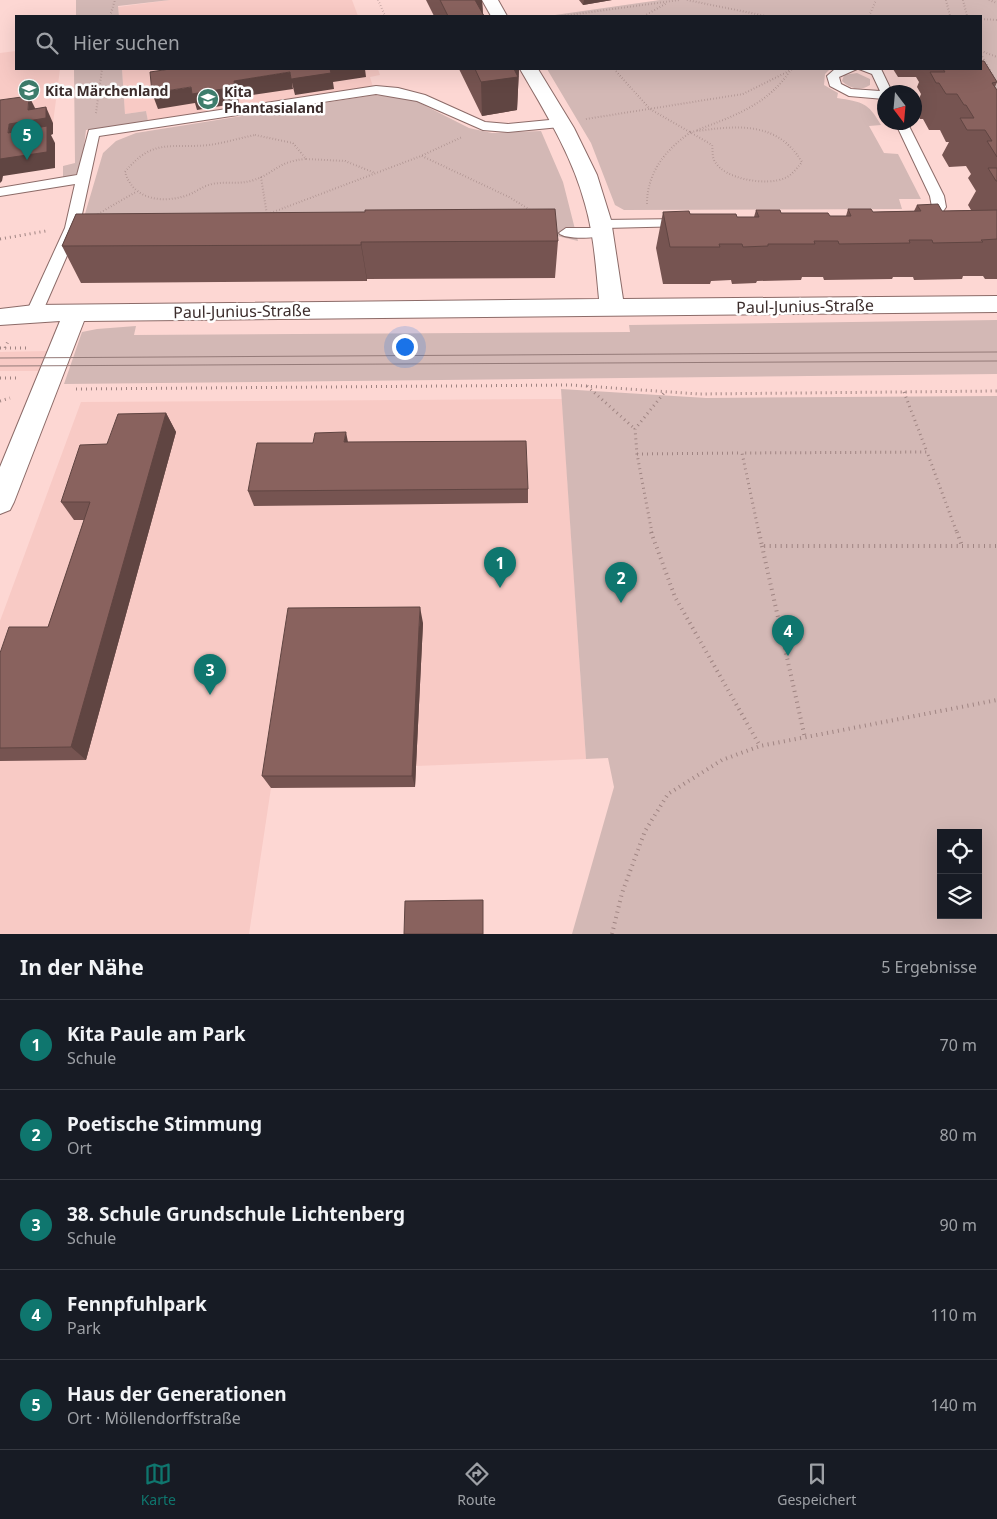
<!DOCTYPE html>
<html lang="de">
<meta charset="utf-8">
<style>
:root{--surface:#171b24;--page:#242831;--text:#f1f3f6;--muted:#9ea1a6;--line:#363941;--accent:#0f766e}
body{margin:0;font-family:"Noto Sans",sans-serif;background:var(--page);color:var(--text)}
.controls{position:absolute;right:15px;bottom:15px;display:grid;overflow:hidden;border-radius:0px;box-shadow:0 5px 20px #0002}
.controls button{width:45px;height:45px;display:grid;place-items:center;padding:0;border:0;border-bottom:1px solid var(--line);background:var(--surface);color:var(--text);font:25px sans-serif}
.compass{position:absolute;left:877px;top:85px;width:45px;height:45px;border-radius:50%;background:var(--surface);box-shadow:0 5px 20px #0002;rotate:164deg}
.you{position:absolute;left:404px;top:346px;width:18px;height:18px;margin:-12px;border:4px solid #fff;border-radius:50%;background:#1a73e8;box-shadow:0 0 0 8px #1a73e833}
.badge{display:grid;place-items:center;width:32px;height:32px;border-radius:50%;background:var(--accent);color:#fff;font-size:16px;font-weight:700}
.pin{position:absolute;translate:-50% -41px;filter:drop-shadow(0 1px 2px #0008)}
.pin::after{content:'';position:absolute;top:26px;width:18px;height:15px;background:inherit;clip-path:polygon(0 0,100% 0,50% 100%)}
.list{margin:0;padding:0;list-style:none}
h2{display:flex;justify-content:space-between;align-items:center;height:65px;margin:0;padding:0 20px;font-size:21px}
h2 small{font-size:16px;font-weight:400;color:var(--muted)}
.list li{display:grid;grid-template-columns:32px 1fr auto;gap:15px;align-items:center;box-sizing:border-box;height:90px;padding:0 20px;border-top:1px solid var(--line)}
.list b{display:block;font-size:19px;white-space:nowrap}
.list p{margin:0;font-size:16px;white-space:nowrap;color:var(--muted)}
.list em{font-size:16px;font-style:normal;color:var(--muted)}
.icon{flex:none;width:28px;height:28px;fill:none;stroke:currentColor;stroke-width:2;stroke-linecap:round;stroke-linejoin:round}
.map{position:relative;flex:none;width:997px;height:934px;overflow:hidden}
.search{position:absolute;background:var(--surface);box-shadow:0 5px 20px #0002;left:15px;right:15px;top:15px;height:55px;display:flex;align-items:center;gap:12px;box-sizing:border-box;padding:0 18px;border-radius:0px;color:var(--muted);font-size:19px}
.sheet{height:515px;background:var(--surface)}
nav{display:flex;justify-content:space-around;align-items:center;box-sizing:border-box;height:70px;border-top:1px solid var(--line);background:var(--surface);font-size:14px;color:var(--muted)}
nav a{display:grid;justify-items:center;gap:2px}
nav .on{color:var(--accent)}
.map>svg:first-child{display:block}
</style>
<div class="map">
<svg width="997" height="934" viewBox="0 0 997 934">
<rect width="100%" height="100%" fill="#fdd7d3"/>
<path fill="#f8cac5" d="M170,0H352L358,16H119L118,7Z
M16,51V69H60L53,123L0,118V53Z
M122,69H378L380,75L370,77L373,87L148,121L146,111L125,114Z
M49,351L42,371H0V352Z
M562,399L586,759L416,766L415,787L271,788L249,934H0V621L81,402Z"/>
<path fill="#d3b8b5" fill-rule="evenodd" d="M76,0H170L118,6L119,16H76Z
M660,0H997V145L981,69V16H548Z
M74,69H122L125,114L146,111L148,121L86,130L81,172L63,179V166L75,163Z
M547,69H830L825,74L824,85L838,93L837,98C862,102 868,102 881,125L869,126L884,153L898,154L921,199H899L902,209L624,210L615,205L591,143Z
M857,73L870,79V85C861,91 850,89 842,81L844,75Z
M374,95L412,99L469,128L492,133L541,131L563,182L578,241L557,236L200,241L79,234L103,153L116,141L136,133Z
M997,320V374L64,384L82,332L97,329L136,326L134,335L630,332L629,325Z
M561,389L706,398L997,396V934H572L614,787L608,758L586,759ZM941,833H978V915H941Z"/>
<g fill="none" stroke-linecap="round" stroke-linejoin="round">
<g stroke="#8c6b68" stroke-width="2">
<path id="service" d="M835,69H857L839,77L841,84L851,89L880,91L872,74L859,69H881L892,92H884V99L849,96L830,86L827,76Z
M376,86L398,88L425,95L485,122L508,124L560,119L566,123L560,127L508,132L483,130L417,101L376,94L99,136L79,228L42,313L39,317H29L26,313L65,228L75,184L0,196V188L77,175L89,130Z
M895,122H907L944,196L946,207L938,219L923,223L916,219L918,216L928,213L932,207L930,196Z
M683,219L688,220L690,223L688,226L605,228L609,232C604,239 564,240 559,233L566,228H598L594,224L601,220Z"/>
</g>
<g stroke="#8c6b68" stroke-width="2">
<path id="minor" d="M482,0H498L507,16H491Z
M520,69H538L574,128L597,175L611,220L623,299L997,296V312L84,321L14,502L10,510L0,514V467L60,321L0,325V309L34,305L599,299C596,268 594,235 585,204C572,155 545,112 520,69Z"/>
</g>
<path stroke="#9f8482" stroke-width="2" stroke-dasharray="0.5 2.5" stroke-linecap="butt" d="M378,0L385,16
M687,0L766,16
M946,0L950,16
M963,0L967,16
M989,0L997,3
M110,16L115,0
M562,16L679,0
M644,16L667,3
M869,16L876,0
M981,19L997,20
M981,51L997,57
M981,54L997,83
M614,69L650,109L712,145C713,150 712,156 714,160C723,180 768,186 785,178C792,175 797,168 802,162C776,119 734,126 690,132
M96,113L102,69
M586,119L743,94L793,69
M697,130C734,116 767,105 790,71
M255,135L293,143L306,159C278,161 275,173 254,180C239,185 226,181 212,184C203,186 196,192 188,195C163,204 133,200 125,172C153,137 172,149 209,145C224,143 240,138 255,135Z
M422,156L509,197L530,210
M306,159L345,161L375,173
M261,177L267,215
M647,204C647,172 666,149 691,132
M98,214L136,192
M268,214L421,156L462,137"/>
<path stroke="#9f8482" stroke-width="3" stroke-dasharray="1 4" stroke-linecap="butt" d="M0,239L46,231
M0,348H30
M5,348L9,339
M0,378H19
M587,386L635,429
M76,389L571,385L699,394L997,391
M904,392L927,452
M0,401L10,398
M637,454L742,453
M652,533L637,454L635,429L664,393
M759,533L742,453L927,452L957,533"/>
<path stroke="#9f8482" stroke-width="4" stroke-dasharray="1 4.5" stroke-linecap="butt" d="M651,532L675,597L760,746
M759,532L762,546H962
M957,532L962,546
M762,546L805,738
M962,546H997
M612,934L622,893L645,831L668,794L722,760L760,746L997,700"/>
<use href="#service" fill="#fff" fill-rule="evenodd"/>
<use href="#minor" fill="#fff" fill-rule="evenodd"/>
<path stroke="#957b79" stroke-width="1" d="M0,358L997,352
M0,366L997,361"/>
</g>
<path fill="#765451" d="M426,0H482L483,14L484,16H434Z
M579,0H612L583,5Z
M459,69H519L517,110L482,116Z
M893,69H981L997,82L995,87L997,90V279H985L983,276H963L962,279L914,280L913,277H893L892,279L824,280L823,277H802L801,280L757,281L756,283L732,284L731,280L711,281L710,284H663L656,248L663,212L737,217H754L756,210L781,213L830,216H846L848,209L873,212L914,211L917,205L942,211L971,210L968,205L976,191L968,178L971,174L966,166L949,167L942,155L949,142H946L940,130H929L923,119H920L915,109L921,94L917,87L919,82L916,77H898Z
M76,214L558,241L555,278L367,279V281L81,283L62,246Z
M166,413L176,432L86,760L0,761V653L48,627L84,520H74L61,502L107,444Z
M348,442L528,489V503L254,506L248,491L313,443Z
M423,623L415,787L271,788L262,776Z"/>
<path fill="#604542" d="M473,0H482L483,16Z
M584,0H612L583,5Z
M330,69H365L366,77L333,82L334,89L295,95L291,79Z
M508,69H519L517,110L482,116L481,82Z
M290,72L293,89L238,97L239,103L197,110L195,103L158,109L152,93Z
M29,96L37,112L46,107L53,123V134L51,135L55,143V168L3,176L2,181L0,183V159L8,133L9,124L28,110Z
M361,242L367,279V281L361,245Z
M166,413L176,432L86,760L71,747Z
M346,432L349,447L344,442Z
M420,607L423,623L415,787L412,776Z"/>
<path fill="#89625e" stroke="#604542" d="M440,0H475L484,16H448Z
M981,61H984L997,82L992,83L997,90V157L987,141H992L985,130H967L960,118H974L966,105H964L957,94H946L939,83H936L930,72H945L943,69H981Z
M170,69H330L331,73L291,79L290,72L234,81L235,87L192,94L191,87L152,93L150,72Z
M475,69H514L518,77L481,82Z
M29,96L28,110L46,107V118L9,124L8,133L47,126V152L0,159V100Z
M988,168H997V181H996Z
M938,204L942,211L997,210V239L981,240L983,242L933,243L932,240H909L910,243L839,244L838,241H814L815,244H768V246L743,247L742,244H719L720,247H670L663,212L689,211L690,214H736L737,217H759L756,210H780L781,213H828L830,216H851L848,209H871L873,212L921,211L917,205Z
M555,209L558,241L361,242V245L62,246L76,214L365,212V210Z
M166,413L71,747L0,748V653L9,627H48L90,502H61L80,445L107,444L118,414Z
M346,432L344,442L526,441L528,489L248,491L257,443H313L315,433Z
M420,607L412,776H262L288,608Z
M483,900V934H404L405,901Z"/>
<defs>
<g id="school-disc" transform="scale(1.125)"><circle r="9.5" fill="#3e7d6c" stroke="#fff"/><path d="M0-5L7-2L0 1L-7-2ZM-4 1L0 2.5L4 1V4Q0 6-4 4Z" fill="#fff"/></g>
</defs>
<g fill-rule="evenodd">
<use href="#school-disc" x="29" y="90"/>
<use href="#school-disc" x="208" y="99"/>
</g>
<g text-anchor="middle" dominant-baseline="central" stroke-width="5" stroke-linejoin="round" paint-order="stroke">
<g font-size="14" font-weight="bold" fill="#3c2d2c" stroke="#fff" text-anchor="start">
<text x="45" y="90">Kita Märchenland</text>
<text x="224" y="91">Kita<tspan x="224" dy="16">Phantasialand</tspan></text>
</g>
<g font-size="16" fill="#3c2d2c" stroke="#fff">
<text transform="translate(805 306) rotate(-1)">Paul-Junius-Straße</text>
<text transform="translate(242 311) rotate(-1)">Paul-Junius-Straße</text>
</g>
</g>
</svg>
<div class="controls">
<button><svg class="icon" aria-label="locate" viewBox="0 0 24 24"><circle cx="12" cy="12" r="6"/><path d="M12 2v4M12 18v4M2 12h4M18 12h4"/></svg></button>
<button><svg class="icon" aria-label="layers" viewBox="0 0 24 24"><path d="M12 4l9 5-9 5-9-5zM3 14l9 5 9-5"/></svg></button>
</div>
<svg class="compass" viewBox="-18 -18 36 36"><path d="M0-13l5 13h-10z" fill="#e53935"/><path d="M0 13l5-13h-10z" fill="#9ea1a6"/></svg>
<div class="you"></div>
<div class="pin badge" style="left:500px;top:588px">1</div>
<div class="pin badge" style="left:621px;top:603px">2</div>
<div class="pin badge" style="left:210px;top:695px">3</div>
<div class="pin badge" style="left:788px;top:656px">4</div>
<div class="pin badge" style="left:27px;top:160px">5</div>
<div class="search"><svg class="icon" aria-label="search" viewBox="0 0 24 24"><circle cx="10" cy="10" r="6"/><path d="M15 15l6 6"/></svg>Hier suchen</div>
</div>
<section class="sheet">
<h2>In der Nähe<small>5 Ergebnisse</small></h2>
<ul class="list">
<li><span class="badge">1</span><div><b>Kita Paule am Park</b><p>Schule</p></div><em>70 m</em></li>
<li><span class="badge">2</span><div><b>Poetische Stimmung</b><p>Ort</p></div><em>80 m</em></li>
<li><span class="badge">3</span><div><b>38. Schule Grundschule Lichtenberg</b><p>Schule</p></div><em>90 m</em></li>
<li><span class="badge">4</span><div><b>Fennpfuhlpark</b><p>Park</p></div><em>110 m</em></li>
<li><span class="badge">5</span><div><b>Haus der Generationen</b><p>Ort · Möllendorffstraße</p></div><em>140 m</em></li>
</ul>
</section>
<nav>
<a class="on"><svg class="icon" aria-label="map" viewBox="0 0 24 24"><path d="M3 6l6-2 6 2 6-2v14l-6 2-6-2-6 2zM9 4v14M15 6v14"/></svg>Karte</a>
<a><svg class="icon" aria-label="directions" viewBox="0 0 24 24"><path d="M12 3l9 9-9 9-9-9zM9 14v-3h6M13 9l2 2-2 2"/></svg>Route</a>
<a><svg class="icon" aria-label="saved" viewBox="0 0 24 24"><path d="M7 4h10v16l-5-4-5 4z"/></svg>Gespeichert</a>
</nav>
